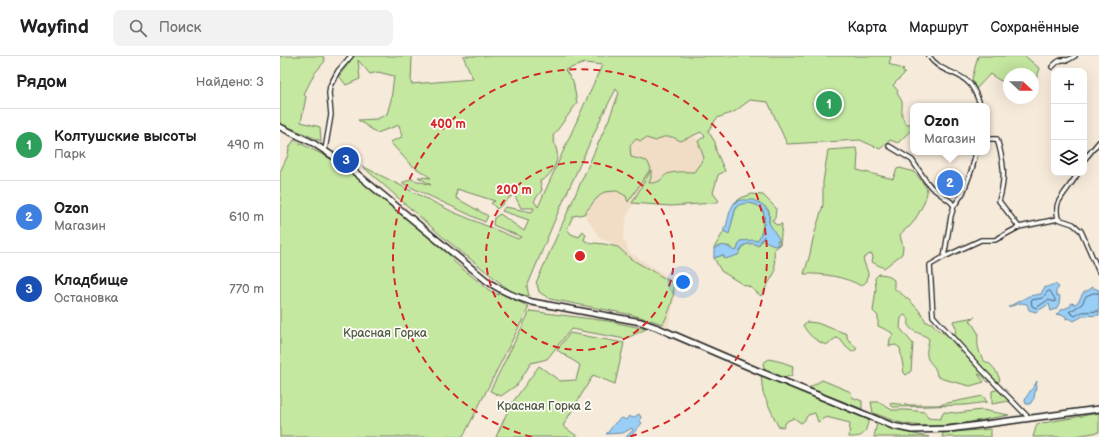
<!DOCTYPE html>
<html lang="ru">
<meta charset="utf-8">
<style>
:root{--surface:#fff;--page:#f2f2f2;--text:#202124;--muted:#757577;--line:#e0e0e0;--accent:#1f6fb2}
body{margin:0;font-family:"Balsamiq Sans",sans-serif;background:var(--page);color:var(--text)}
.controls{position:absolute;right:12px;top:12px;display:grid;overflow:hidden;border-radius:8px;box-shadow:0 4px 16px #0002}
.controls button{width:36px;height:36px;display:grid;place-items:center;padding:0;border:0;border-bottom:1px solid var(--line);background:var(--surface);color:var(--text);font:20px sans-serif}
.compass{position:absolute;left:723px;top:12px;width:36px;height:36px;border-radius:50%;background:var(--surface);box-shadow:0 4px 16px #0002;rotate:112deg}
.you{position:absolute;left:403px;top:226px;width:14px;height:14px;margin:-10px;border:3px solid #fff;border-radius:50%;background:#1a73e8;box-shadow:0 0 0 6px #1a73e833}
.badge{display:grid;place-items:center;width:26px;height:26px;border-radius:50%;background:var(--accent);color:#fff;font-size:13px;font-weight:700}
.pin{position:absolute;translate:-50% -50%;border:2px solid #fff;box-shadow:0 1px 4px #0006}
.popup{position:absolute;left:630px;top:47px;width:80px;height:52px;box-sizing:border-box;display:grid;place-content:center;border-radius:8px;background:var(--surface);filter:drop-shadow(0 1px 3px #0005);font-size:13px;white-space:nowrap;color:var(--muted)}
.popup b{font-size:15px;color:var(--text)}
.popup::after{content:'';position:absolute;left:50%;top:100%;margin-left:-8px;border:8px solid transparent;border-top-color:var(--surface)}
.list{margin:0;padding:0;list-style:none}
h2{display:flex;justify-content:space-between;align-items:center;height:52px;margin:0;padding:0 16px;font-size:17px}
h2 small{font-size:13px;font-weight:400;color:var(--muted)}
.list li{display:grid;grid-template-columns:26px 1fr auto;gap:12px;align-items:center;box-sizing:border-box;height:72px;padding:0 16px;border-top:1px solid var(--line)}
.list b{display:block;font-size:15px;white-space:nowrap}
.list p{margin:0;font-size:13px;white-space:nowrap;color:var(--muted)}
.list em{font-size:13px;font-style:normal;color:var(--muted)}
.icon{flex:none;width:22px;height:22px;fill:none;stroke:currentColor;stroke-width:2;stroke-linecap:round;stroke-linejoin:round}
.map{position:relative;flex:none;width:819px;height:381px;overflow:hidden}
header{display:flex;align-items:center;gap:24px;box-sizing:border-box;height:56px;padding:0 20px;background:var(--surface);border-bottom:1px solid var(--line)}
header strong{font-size:19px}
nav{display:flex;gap:22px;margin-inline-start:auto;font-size:14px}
.search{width:280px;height:36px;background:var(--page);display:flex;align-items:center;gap:10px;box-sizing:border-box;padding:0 14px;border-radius:8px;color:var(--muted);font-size:15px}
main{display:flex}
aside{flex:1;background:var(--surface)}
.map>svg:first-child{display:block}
</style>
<header>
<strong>Wayfind</strong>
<div class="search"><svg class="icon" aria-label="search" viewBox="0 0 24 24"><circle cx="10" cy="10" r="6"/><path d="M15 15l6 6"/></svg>Поиск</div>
<nav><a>Карта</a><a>Маршрут</a><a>Сохранённые</a></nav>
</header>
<main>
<aside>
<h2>Рядом<small>Найдено: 3</small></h2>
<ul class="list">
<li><span class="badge" style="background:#2e9e5b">1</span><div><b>Колтушские высоты</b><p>Парк</p></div><em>490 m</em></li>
<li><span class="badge" style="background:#3f7fe0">2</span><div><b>Ozon</b><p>Магазин</p></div><em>610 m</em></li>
<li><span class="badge" style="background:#1a4fb4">3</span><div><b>Кладбище</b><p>Остановка</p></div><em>770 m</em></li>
</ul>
</aside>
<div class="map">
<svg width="819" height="381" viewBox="0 0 819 381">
<rect width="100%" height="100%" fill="#f6eada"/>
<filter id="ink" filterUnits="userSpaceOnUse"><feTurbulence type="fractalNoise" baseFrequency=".025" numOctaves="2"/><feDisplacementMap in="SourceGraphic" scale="8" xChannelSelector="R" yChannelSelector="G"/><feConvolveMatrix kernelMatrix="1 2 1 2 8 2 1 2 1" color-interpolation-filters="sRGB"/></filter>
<g filter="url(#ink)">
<path fill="#f1ddc6" d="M414,79L418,85L424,102L414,116L392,117L385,119L381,125L375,127H369L371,115L347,160L343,182L350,197L396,225L397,233L388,271L383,268L391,252L394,239L393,227L351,203L330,186L320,183L304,158L316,143L324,136L337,135L346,140L348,146L371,112L359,102L351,101L350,90L356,83L369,81L391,82L401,86Z"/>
<path fill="#c5e8a1" stroke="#70825e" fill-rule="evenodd" d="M0,0H43L45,5L34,18L24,38L26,41L21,66L40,71L41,85L4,69L0,75Z
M74,0H132L131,28L193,23L183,0H611L609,8L624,14L622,15L625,17L613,29L618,35L617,37C618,39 621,43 622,46C623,56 619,57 626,68H631L632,73L618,87L610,84L600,93L580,84L507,88L488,46L470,44L454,56L437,62L428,75L435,86L436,95L445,115L438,119L433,137L439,145L434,147L391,150L352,147L371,114V122L369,127C385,127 380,119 391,117C398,115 407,116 414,116L424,102L418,85L425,80L421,76L401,85L392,81H383L376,85L366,82L361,85L356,83L350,90L351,101L367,105L371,112L348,146L346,140L337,135L324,136L316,143L304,158L293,160L287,173L291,178L299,181L303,175L306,178L304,184L311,188L315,187L324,188L338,191L351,203L393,227C395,243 390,254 383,268L353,259L270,243L259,236L257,228L256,227L329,63L339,37L336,33L322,60L276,161L247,231L249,240L234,237L223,229L164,182L82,110L173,156L238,183L241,181L213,169L214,162L220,158L244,175L249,164L222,155L225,151L252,156L254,152H241L234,138L217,153L211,147L215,145L177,133L176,142L208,160L205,166L122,127L131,123L151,129L138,121L151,122L130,108L110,86L122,81L119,69L97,77L78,64L97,63L107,58L111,44L114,20L98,16L90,18L78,4L80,23L66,29L59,20ZM305,7L322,9L258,151L254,145L262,134L260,125C270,122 279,106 277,96C276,91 274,86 273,80L297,47L293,25L285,14Z
M698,0H745L760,13L753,30V18H729V27L719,24L710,18L696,33L692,23Z
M14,84L53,104L91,132L173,200V205L209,234L218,239L220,236L249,251L183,381H0V116L8,99L9,92Z
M576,92L578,97L577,114L613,123L617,113L620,112L634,116C638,121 645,128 647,134C648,142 635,166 629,171C625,173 623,175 620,179L623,191L622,198L604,212L592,206L593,201L592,198L588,199L583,203L588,217L587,225L581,230C567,221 541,217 524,218L530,198L533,183L543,149V126L548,94Z
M472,138L483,139L496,152L495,162L492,164L496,169L502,168L500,188L494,193L495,216L481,240L470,231L462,228L441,215L434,202L443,199H458L464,189C469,188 474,186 478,190L486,178L485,184L495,189L500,188C498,180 492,175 489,168C488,164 490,159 489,155C484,145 462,144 454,147L461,142Z
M468,147C482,149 485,153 483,167C482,174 482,179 477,185H460L457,194L455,195L449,190L434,192L444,175L449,177L456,151L459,148Z
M599,218L607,219L614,224V232C627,242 639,251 646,266L652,267C658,276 664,279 675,278L676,272L673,265L695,261L690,264L698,277C697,288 698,296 704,305C713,308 717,316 720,324L718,326H708L701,319L698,318L704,326L690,330L663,323L657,320C656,310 652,310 648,303C645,296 648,290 649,283C643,277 632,277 628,269C630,264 629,262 624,259L621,262L620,272L633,288L631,315L626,319L624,317L620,292L616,289L609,290L610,283L613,279L611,276L598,270V260L593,255L596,233L595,222Z
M250,255L328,265L366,273L345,283L291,273L267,303L251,307L237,329L221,340L210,335Z
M527,266L537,267L567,278V282L577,293L572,296L566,291L560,283L556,282L546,289C535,284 529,280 523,269Z
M290,277L344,287L335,328L313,319L283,370L298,381H216L230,350L259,310L280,325L296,324L300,309L277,294Z
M489,303L502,306L513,310L512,319L504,322L484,312L483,307Z
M481,319L589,364C584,378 586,381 569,381L570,367L546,361L538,366L535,357L528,359L524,365L521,367L514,362L507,365L503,371L498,370L483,337Z
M542,324L571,336L572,341L582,345V353L529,332Z
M720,333L729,345L712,348V335Z
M703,340L707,346L685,349L613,351L609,347L627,349H658Z
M591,346H598L612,354H627L645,356L648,362L660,363L664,356L676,357L702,354L729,359C694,365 658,375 622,367C612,365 603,360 593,357Z
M819,357V376L790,381H753L757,368Z
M597,367L620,375L649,381H594Z
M711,373V381H662L663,377Z"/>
<path fill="#99cef7" stroke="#67879f" d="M461,144H473L483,149L489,156V167L499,183L497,185L498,189L494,190C492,187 487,187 484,184V180L478,190C474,186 469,188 464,189L458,199L445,203L443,199L434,202V192C448,187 444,190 455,195L457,194L460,185L474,184L477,185C482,179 487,163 483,155C479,146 463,145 456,151L449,178L444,175V171H446L450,155L454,147Z
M775,228L779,231L776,235V239L780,240L779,248L776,253L771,255L769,248L756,256L749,254L747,248L741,247L728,251L749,240L761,238L764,232Z
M811,231L819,234V259L803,260L794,265L789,262L786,263V260L776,258L780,256L781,254L791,250V247L795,248L799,245L803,237L811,233Z
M757,325L754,342L750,348H746L745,345C747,337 753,333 757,325Z
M359,358L361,361L360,365L362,367L350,381H346L353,374L352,372L343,377L326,378C332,373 334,365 342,362L346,364L349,360L353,362Z"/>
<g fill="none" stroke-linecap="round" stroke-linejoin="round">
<path stroke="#4e6374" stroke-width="1" d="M770,235L775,243V246L768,244L756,252L752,250L751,244L763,242L767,236Z
M819,237H813L806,240L802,248L789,256L795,260L802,256L819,255"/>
<g stroke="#1c1c1c" stroke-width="6">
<path id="street" d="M649,0C660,17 679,15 690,28C695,34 698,43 701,50
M772,11C778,5 780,3 788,4L795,0
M707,83H717C724,106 726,121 719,145L739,171
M609,90L632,104L646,125L651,131L671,146L674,150
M45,94L51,59L49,37L50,30L58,15L71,0
M696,96L692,113L683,137L674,150L671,160L664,201L650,209L653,260L701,313L749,362
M804,104L819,86
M778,163C777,158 776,152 778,147C783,137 792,128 798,117
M664,201L701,184H715L739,171L778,163L793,168L801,175L819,216"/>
</g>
<g stroke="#1c1c1c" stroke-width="8">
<path id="secondary" d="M0,71L33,87L65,108L207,225C221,235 235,241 252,246L361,266L378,272L476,314L613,370L632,374L669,373L819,353"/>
</g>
<use href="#street" stroke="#fdfcf7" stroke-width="3.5"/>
<use href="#secondary" stroke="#fdfcf7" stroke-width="5"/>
</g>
</g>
<g fill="none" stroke="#d62828" stroke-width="2" stroke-dasharray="7 5">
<circle cx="300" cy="200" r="94"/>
<path d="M252 381A187 187 0 1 1 348 381"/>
</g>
<g text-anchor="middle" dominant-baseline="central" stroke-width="3.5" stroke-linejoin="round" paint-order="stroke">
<g font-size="12" fill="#4f5944" stroke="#fdfcf7">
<text x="105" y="277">Красная Горка</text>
<text x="264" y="350">Красная Горка 2</text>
</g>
</g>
<circle cx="300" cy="200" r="6" fill="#d62828" stroke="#fdfcf7" stroke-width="2"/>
<g font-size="12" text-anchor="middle" font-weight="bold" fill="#d62828" stroke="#fdfcf7" stroke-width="3.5" stroke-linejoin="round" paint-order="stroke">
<text x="168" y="72">400 m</text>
<text x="234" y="138">200 m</text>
</g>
</svg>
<div class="controls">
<button>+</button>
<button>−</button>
<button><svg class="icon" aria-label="layers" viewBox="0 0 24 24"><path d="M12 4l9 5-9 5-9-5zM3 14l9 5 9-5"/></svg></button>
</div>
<svg class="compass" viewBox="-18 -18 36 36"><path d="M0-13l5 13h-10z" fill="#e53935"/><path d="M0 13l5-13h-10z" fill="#757577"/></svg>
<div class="you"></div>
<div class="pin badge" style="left:549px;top:48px;background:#2e9e5b">1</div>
<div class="pin badge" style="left:670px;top:127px;background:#3f7fe0">2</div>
<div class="popup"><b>Ozon</b>Магазин</div>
<div class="pin badge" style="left:66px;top:104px;background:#1a4fb4">3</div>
</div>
</main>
